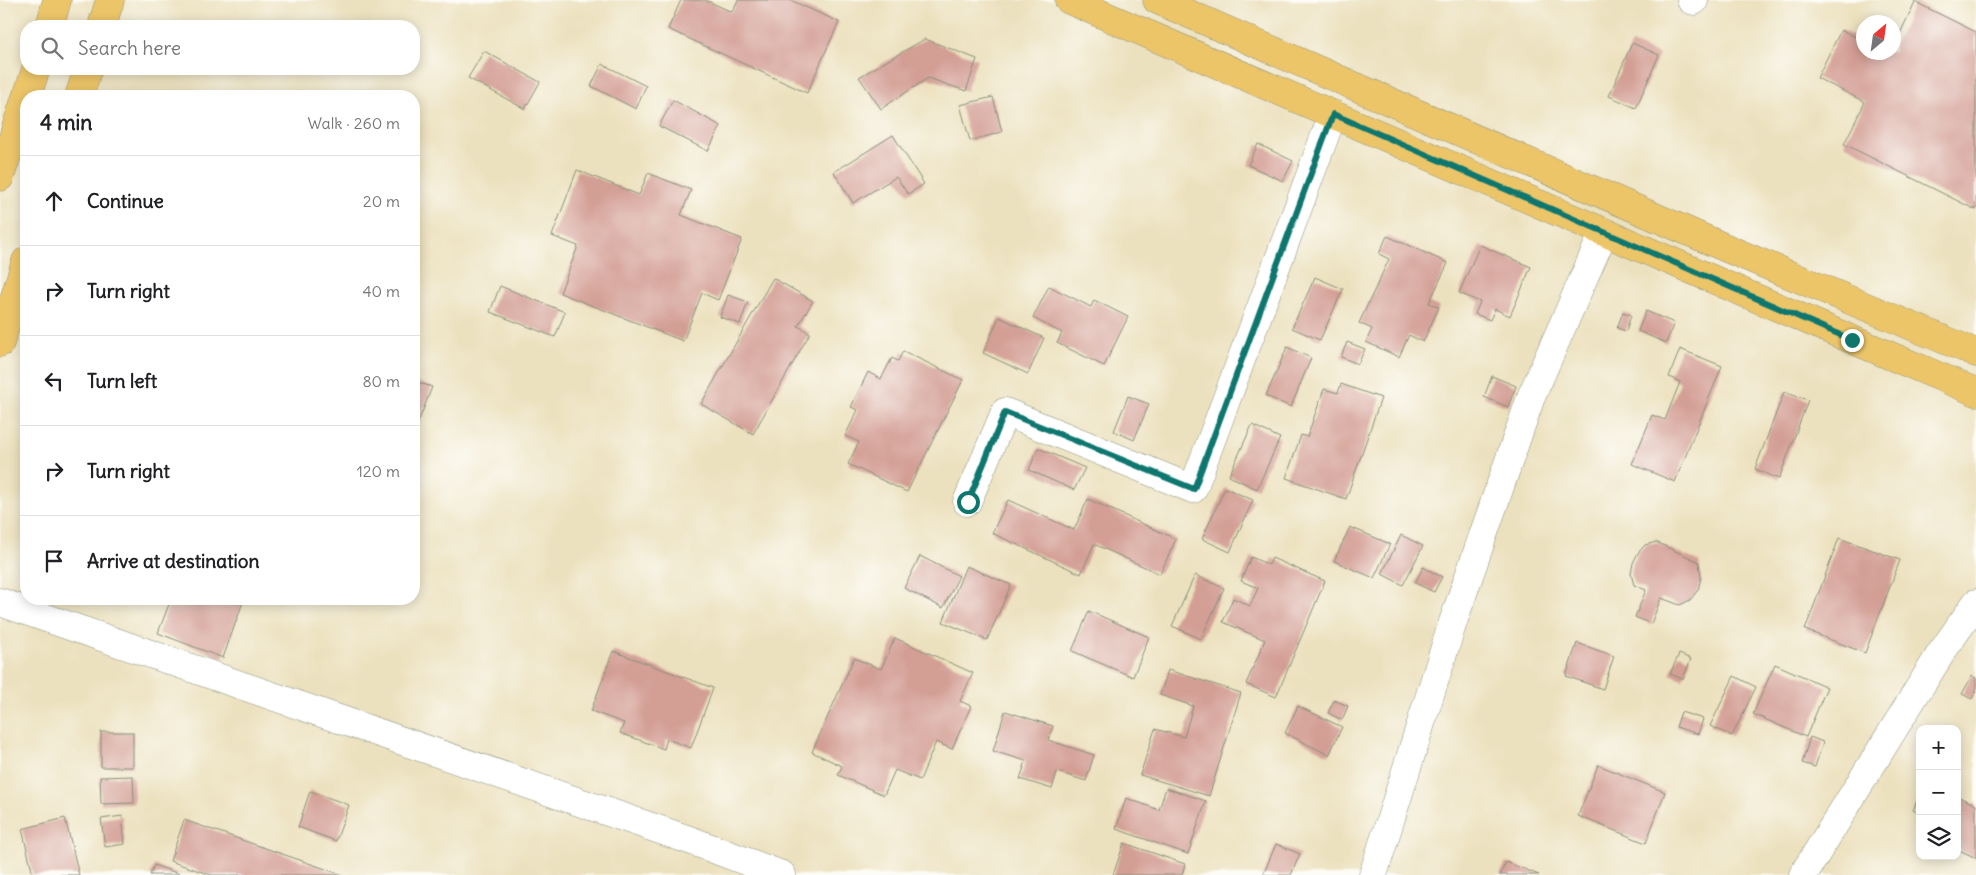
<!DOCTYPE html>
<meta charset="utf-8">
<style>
:root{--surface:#fff;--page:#f2f2f2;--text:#202124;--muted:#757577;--line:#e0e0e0}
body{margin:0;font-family:Delius,sans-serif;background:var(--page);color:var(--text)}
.controls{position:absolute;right:15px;bottom:15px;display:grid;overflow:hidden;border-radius:10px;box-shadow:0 2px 12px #0003}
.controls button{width:45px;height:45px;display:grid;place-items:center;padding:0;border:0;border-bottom:1px solid var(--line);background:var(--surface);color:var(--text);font:25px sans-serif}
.compass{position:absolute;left:1856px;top:15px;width:45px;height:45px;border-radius:50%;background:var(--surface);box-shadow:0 2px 12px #0003;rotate:29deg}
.stop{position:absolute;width:15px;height:15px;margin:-11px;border:4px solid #0f766e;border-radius:50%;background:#fff}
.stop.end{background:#0f766e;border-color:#fff;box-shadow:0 1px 5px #0008}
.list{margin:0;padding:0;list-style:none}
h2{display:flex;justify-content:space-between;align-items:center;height:65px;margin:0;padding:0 20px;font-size:21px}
h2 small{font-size:16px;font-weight:400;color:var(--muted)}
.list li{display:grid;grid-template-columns:32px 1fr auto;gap:15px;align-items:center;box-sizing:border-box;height:90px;padding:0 20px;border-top:1px solid var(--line)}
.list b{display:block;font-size:19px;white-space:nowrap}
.list em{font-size:16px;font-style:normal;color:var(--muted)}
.icon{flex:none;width:28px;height:28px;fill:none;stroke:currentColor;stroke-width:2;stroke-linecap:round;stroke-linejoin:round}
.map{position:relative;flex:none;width:1976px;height:875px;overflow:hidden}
.search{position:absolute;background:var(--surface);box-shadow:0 2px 12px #0003;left:20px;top:20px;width:400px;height:55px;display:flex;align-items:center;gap:12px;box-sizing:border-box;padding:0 18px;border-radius:20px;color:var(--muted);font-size:19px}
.panel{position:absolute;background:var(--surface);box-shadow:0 2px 12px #0003;left:20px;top:90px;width:400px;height:515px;border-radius:20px}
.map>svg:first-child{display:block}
</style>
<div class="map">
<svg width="1976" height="875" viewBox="0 0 1976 875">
<rect width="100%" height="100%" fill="#fdfcf7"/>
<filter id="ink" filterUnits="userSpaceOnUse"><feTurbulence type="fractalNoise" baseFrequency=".02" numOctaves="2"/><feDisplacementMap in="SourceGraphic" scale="10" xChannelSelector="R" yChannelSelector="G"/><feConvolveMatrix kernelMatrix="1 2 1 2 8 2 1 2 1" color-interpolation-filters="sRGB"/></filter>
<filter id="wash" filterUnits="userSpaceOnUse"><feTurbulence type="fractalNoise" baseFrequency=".0096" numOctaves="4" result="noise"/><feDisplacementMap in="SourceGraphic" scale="20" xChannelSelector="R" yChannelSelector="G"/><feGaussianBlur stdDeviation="1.12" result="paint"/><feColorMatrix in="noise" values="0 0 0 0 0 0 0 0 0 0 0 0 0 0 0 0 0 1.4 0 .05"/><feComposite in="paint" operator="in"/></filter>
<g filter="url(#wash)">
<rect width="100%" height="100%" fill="#ece1be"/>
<g id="blocks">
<path fill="#d39e94" d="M681,0H705L732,12L738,0H790L839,22L807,93L668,29Z
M1915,2L1976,32V210L1844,144L1865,102L1817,78L1841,30L1864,41V52H1894V46Z
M925,39L977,59L966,91L928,78L881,109L859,77Z
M1632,43L1659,55L1636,108L1609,96Z
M484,51L540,82L525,109L468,78Z
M602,64L646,86L636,109L591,86Z
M993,97L1002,132L970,141L960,105Z
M673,100L721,126L708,151L659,126Z
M893,135L924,184L908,194L896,177L853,203L834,172Z
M1258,144L1293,161L1283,181L1248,165Z
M577,170L639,195L648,173L691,190L681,215L742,239L718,300L702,293L683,341L560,293L578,246L552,236Z
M1387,236L1448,263L1429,303L1439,307L1423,342L1409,335L1399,357L1366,342L1372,329L1359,323L1389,259L1379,254Z
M1480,245L1531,267L1510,316L1495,309L1490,320L1475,314L1480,302L1459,293Z
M1315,277L1343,289L1320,340L1292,328Z
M773,278L813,301L798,326L810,333L753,434L701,404Z
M500,286L565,312L555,337L490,312Z
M1049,286L1091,307L1094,300L1128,317L1104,366L1057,343L1062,333L1033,318Z
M728,295L748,302L740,324L720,317Z
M1646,311L1674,323L1666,343L1638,331Z
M1623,312L1631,315L1626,331L1617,328Z
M999,317L1044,338L1028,374L983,353Z
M1347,342L1365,349L1358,364L1341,357Z
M1287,347L1311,358L1291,407L1266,396Z
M1680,349L1722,366L1675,482L1632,464L1652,415L1665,420L1680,382L1669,377Z
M903,351L963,380L907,492L848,464L859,442L845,436L858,410L851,407L868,372L881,379L892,358L898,361Z
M1492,376L1516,386L1508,407L1484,397Z
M414,381L432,387L414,433Z
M1341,384L1381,398L1346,499L1286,478L1301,435L1307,437L1324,389L1338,393Z
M1784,392L1808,400L1779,479L1755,469Z
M1128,396L1149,404L1134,440L1114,431Z
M1252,425L1280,438L1257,489L1229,476Z
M1038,448L1085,468L1074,490L1029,470Z
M1225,488L1253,500L1230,552L1202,539Z
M1088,499L1176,539L1160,574L1094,544L1081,574L992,533L1008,500L1074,530Z
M1350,527L1390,544L1374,578L1334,561Z
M1401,535L1423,546L1403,585L1382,574Z
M1839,538L1900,560L1865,653L1805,630Z
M1656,542L1699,562L1701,578L1698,590L1690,600L1680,605L1661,598L1651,624L1635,617L1646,590L1634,585L1631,574L1633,563L1638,553L1645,545Z
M920,556L959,576L943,608L904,588Z
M1251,557L1269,565L1272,558L1325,581L1276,697L1246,684L1265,640L1223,622L1233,598L1250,606L1258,588L1241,581Z
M966,566L1011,585L987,640L943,622Z
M1423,567L1442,577L1434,592L1415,583Z
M1195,575L1224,588L1201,639L1172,626Z
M171,599H244L223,658L158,633Z
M1089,611L1149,637L1133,677L1072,651Z
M895,638L973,673L960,701L971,706L952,749L936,742L920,780L895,770L884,795L838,775L842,766L812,752L854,658L881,669Z
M1577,643L1614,656L1603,689L1566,676Z
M613,651L713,688L691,748L667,739L664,749L620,733L624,723L591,711Z
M1679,654L1691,659L1683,679L1670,674Z
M1775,664L1827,687L1806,737L1753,714Z
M1168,670L1241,693L1209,796L1140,775L1155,729L1184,737L1193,706L1160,695Z
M1734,676L1756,687L1732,736L1710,726Z
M1972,676L1976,678V691L1972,699L1962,694Z
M1334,700L1348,706L1342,720L1328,713Z
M1298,706L1342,727L1329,755L1285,733Z
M1005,711L1053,726L1048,740L1094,755L1086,781L1057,772L1052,789L1020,779L1026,761L993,751Z
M1681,712L1703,719L1698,734L1676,727Z
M101,732H133V767H101Z
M1810,737L1823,742L1815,767L1802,763Z
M1598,765L1665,792L1646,843L1578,816Z
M133,776L134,803L101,804L100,777Z
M1166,788L1206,801L1188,854L1116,829L1126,798L1159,810Z
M310,791L349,805L336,841L298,827Z
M1920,796V814L1913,810Z
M1957,796L1976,805V858L1957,849Z
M122,816L125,844L105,847L101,819Z
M65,818L79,875H33L22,829Z
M184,820L343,875H211L170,861Z
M1124,843L1185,864L1182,875H1113Z
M1276,844L1300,854L1291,875H1263Z
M1506,862L1539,875H1500Z
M154,865L182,875H150Z"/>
</g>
</g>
<g filter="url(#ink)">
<use href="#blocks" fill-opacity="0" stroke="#868f79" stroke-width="1"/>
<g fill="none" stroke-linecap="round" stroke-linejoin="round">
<g stroke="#868f79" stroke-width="29">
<path id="minor" d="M1691,0L1694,1
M967,502L1005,412L1193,489L1333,114
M0,602L695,842L782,875
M1373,875L1453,622L1531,397L1604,232
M1803,875L1941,653L1976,603"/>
</g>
<g stroke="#868f79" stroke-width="29">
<path id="major" d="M1069,0L1853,340L1976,392
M1157,0L1733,251L1976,353"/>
</g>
<g stroke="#868f79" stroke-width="29">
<path id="highway" d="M50,26L57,0
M102,26L110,0
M27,96L36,69
M79,96L88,69
M0,177L26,97
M0,343L26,261"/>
</g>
<use href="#minor" stroke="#fff" stroke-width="28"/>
<use href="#major" stroke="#edc569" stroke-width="28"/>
<use href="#highway" stroke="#edc569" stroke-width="28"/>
</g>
</g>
<g fill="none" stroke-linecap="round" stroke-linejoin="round" filter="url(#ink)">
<path stroke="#0f766e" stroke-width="6" d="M968,502L1005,412L1194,489L1333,114L1852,340"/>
</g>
</svg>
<div class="controls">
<button>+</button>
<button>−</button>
<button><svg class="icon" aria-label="layers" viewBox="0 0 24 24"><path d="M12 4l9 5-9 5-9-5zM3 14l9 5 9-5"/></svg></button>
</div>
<svg class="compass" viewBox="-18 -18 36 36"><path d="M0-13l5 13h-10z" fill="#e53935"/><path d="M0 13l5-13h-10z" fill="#757577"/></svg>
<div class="stop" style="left:968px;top:502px"></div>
<div class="stop end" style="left:1852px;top:340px"></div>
<div class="search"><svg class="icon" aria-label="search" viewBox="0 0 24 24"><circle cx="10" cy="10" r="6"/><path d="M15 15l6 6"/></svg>Search here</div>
<section class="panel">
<h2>4 min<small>Walk · 260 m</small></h2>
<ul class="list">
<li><svg class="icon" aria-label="ahead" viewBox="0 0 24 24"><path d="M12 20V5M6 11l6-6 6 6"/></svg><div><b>Continue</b></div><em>20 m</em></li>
<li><svg class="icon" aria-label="right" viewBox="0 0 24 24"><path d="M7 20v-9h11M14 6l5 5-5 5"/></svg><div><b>Turn right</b></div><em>40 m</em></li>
<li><svg class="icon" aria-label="left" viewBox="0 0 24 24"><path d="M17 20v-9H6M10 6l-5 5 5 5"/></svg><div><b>Turn left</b></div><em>80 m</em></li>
<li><svg class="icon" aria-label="right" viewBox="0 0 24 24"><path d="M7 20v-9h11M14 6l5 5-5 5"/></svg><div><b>Turn right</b></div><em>120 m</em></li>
<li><svg class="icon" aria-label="arrive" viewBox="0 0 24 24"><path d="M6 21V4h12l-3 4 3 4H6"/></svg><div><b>Arrive at destination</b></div></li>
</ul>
</section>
</div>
